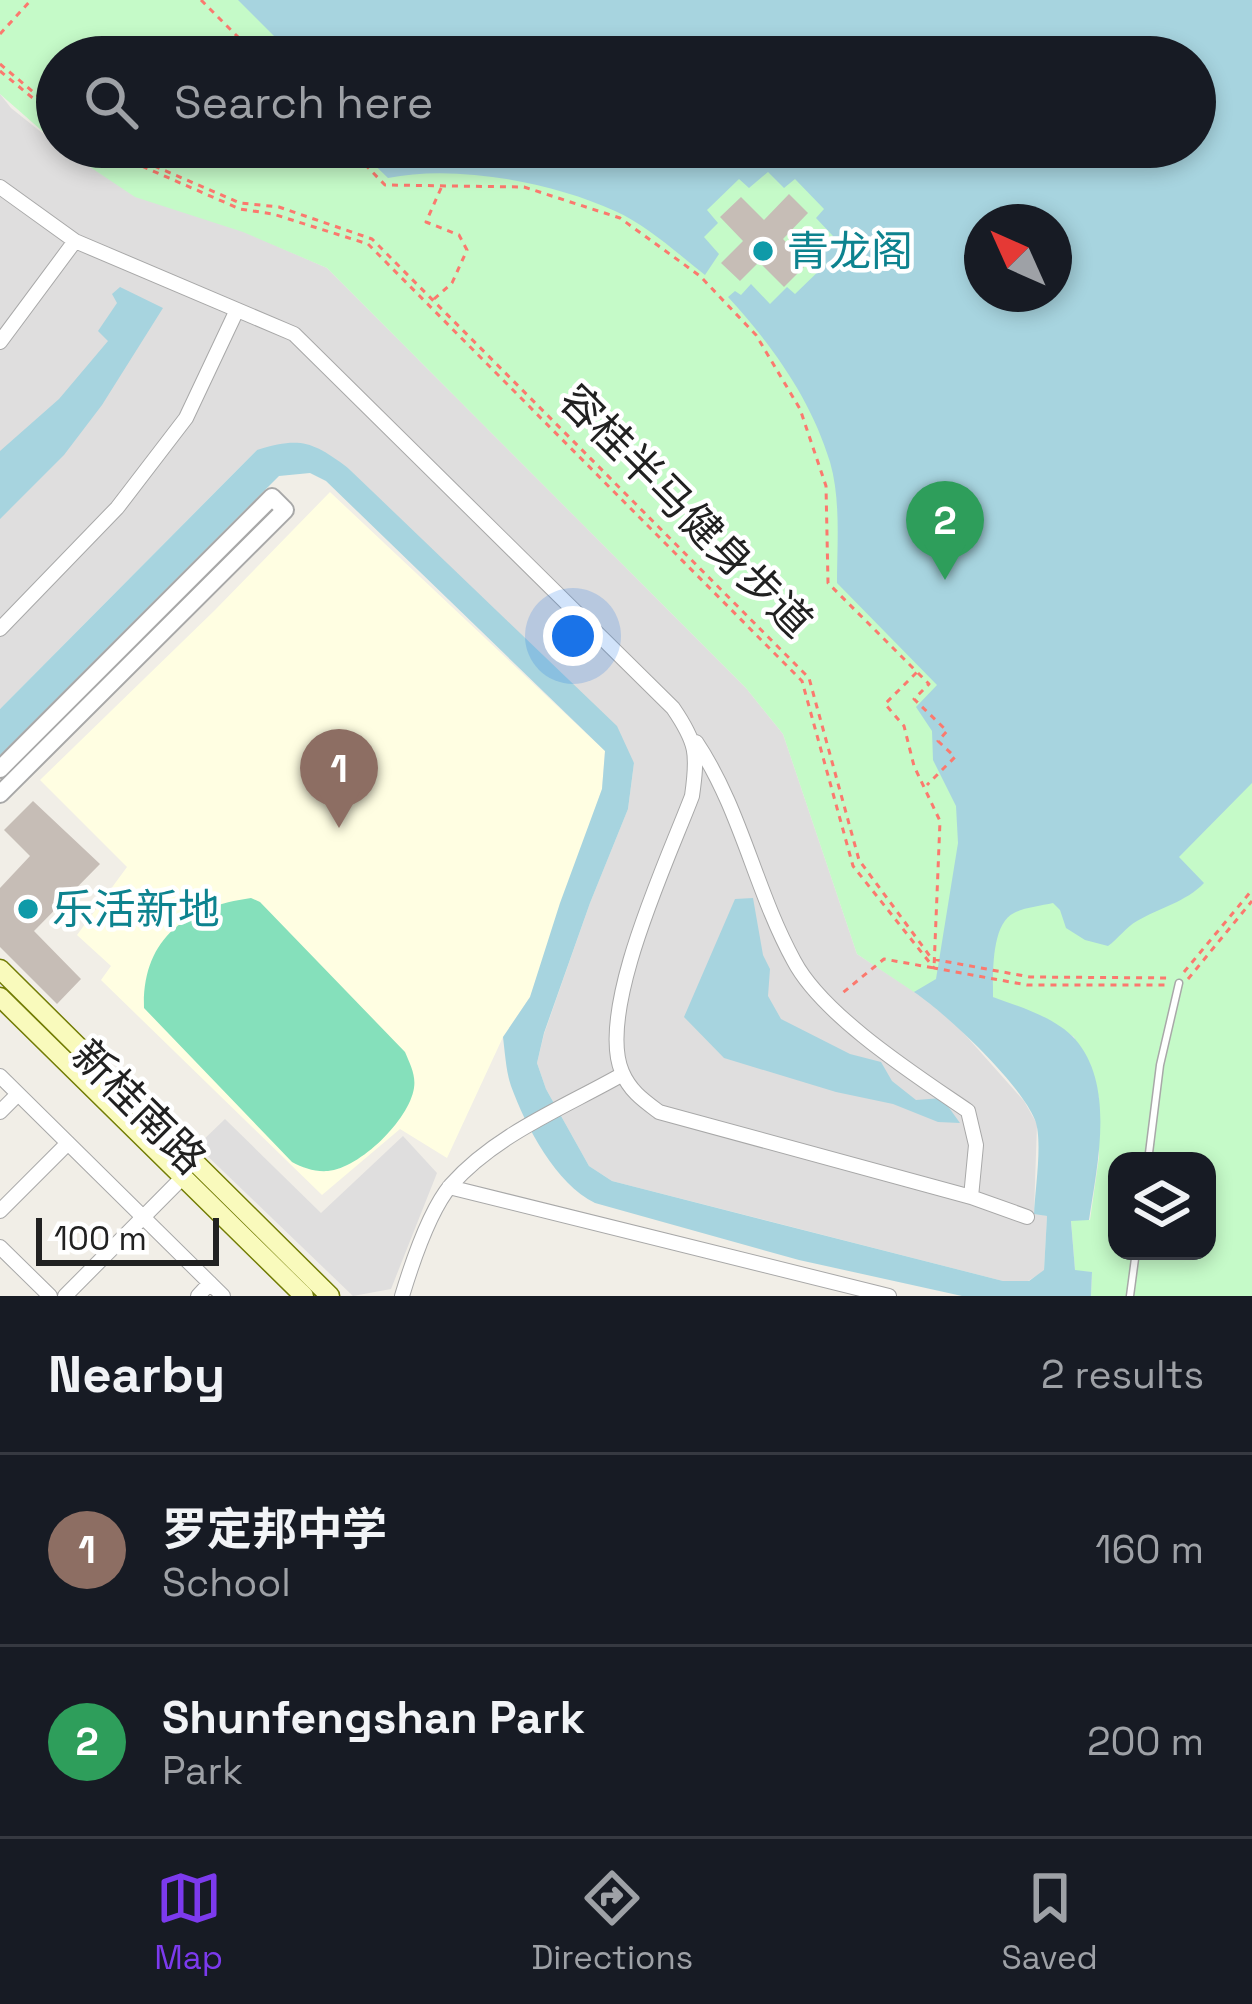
<!DOCTYPE html>
<meta charset="utf-8">
<style>
:root{--surface:#171b24;--page:#20242c;--text:#f1f3f6;--muted:#9ea1a6;--line:#363941;--accent:#7c3aed}
body{margin:0;font-family:"Space Grotesk","Noto Sans SC",sans-serif;background:var(--page);color:var(--text)}
.controls{position:absolute;right:36px;bottom:36px;display:grid;overflow:hidden;border-radius:24px;box-shadow:0 6px 18px #0003}
.controls button{width:108px;height:108px;display:grid;place-items:center;padding:0;border:0;border-bottom:3px solid var(--line);background:var(--surface);color:var(--text);font:60px sans-serif}
.compass{position:absolute;left:964px;top:204px;width:108px;height:108px;border-radius:50%;background:var(--surface);box-shadow:0 6px 18px #0003;rotate:315deg}
.scale{position:absolute;left:36px;bottom:30px;width:183px;box-sizing:border-box;padding-left:12px;border:6px solid #212121;border-top:0;font-size:33px;line-height:42px;white-space:nowrap;color:#212121;-webkit-text-stroke:9px #fff;paint-order:stroke}
.you{position:absolute;left:573px;top:636px;width:42px;height:42px;margin:-30px;border:9px solid #fff;border-radius:50%;background:#1a73e8;box-shadow:0 0 0 18px #1a73e833}
.badge{display:grid;place-items:center;width:78px;height:78px;border-radius:50%;background:var(--accent);color:#fff;font-size:39px;font-weight:700}
.pin{position:absolute;translate:-50% -99px;filter:drop-shadow(0 3px 6px #0008)}
.pin::after{content:'';position:absolute;top:63px;width:42px;height:36px;background:inherit;clip-path:polygon(0 0,100% 0,50% 100%)}
.list{margin:0;padding:0;list-style:none}
h2{display:flex;justify-content:space-between;align-items:center;height:156px;margin:0;padding:0 48px;font-size:51px}
h2 small{font-size:39px;font-weight:400;color:var(--muted)}
.list li{display:grid;grid-template-columns:78px 1fr auto;gap:36px;align-items:center;box-sizing:border-box;height:192px;padding:0 48px;border-top:3px solid var(--line)}
.list b{display:block;font-size:45px;white-space:nowrap}
.list p{margin:0;font-size:39px;white-space:nowrap;color:var(--muted)}
.list em{font-size:39px;font-style:normal;color:var(--muted)}
.icon{flex:none;width:66px;height:66px;fill:none;stroke:currentColor;stroke-width:2;stroke-linecap:round;stroke-linejoin:round}
.map{position:relative;flex:none;width:1252px;height:1296px;overflow:hidden}
.search{position:absolute;background:var(--surface);box-shadow:0 6px 18px #0003;left:36px;right:36px;top:36px;height:132px;display:flex;align-items:center;gap:30px;box-sizing:border-box;padding:0 42px;border-radius:66px;color:var(--muted);font-size:45px}
.sheet{height:540px;background:var(--surface)}
nav{display:flex;justify-content:space-around;align-items:center;box-sizing:border-box;height:168px;border-top:3px solid var(--line);background:var(--surface);font-size:33px;color:var(--muted)}
nav a{display:grid;justify-items:center;gap:6px}
nav .on{color:var(--accent)}
.map>svg:first-child{display:block}
</style>
<div class="map">
<svg width="1252" height="1296" viewBox="0 0 1252 1296">
<rect width="100%" height="100%" fill="#f1eee7"/>
<path fill="#dfdede" d="M0,94L11,108L71,156L327,268L746,688L783,734L857,954L944,1011L1024,1101L1037,1124L1034,1213L1047,1216L1044,1271L1028,1281H1003L612,1181L589,1166L546,1089L537,1063L544,1034L590,903L628,809L634,763L348,468L257,450L0,709Z
M225,1119L321,1213L403,1136L437,1173L391,1289L353,1296L197,1146Z"/>
<path fill="#fffee2" d="M330,492L605,751L602,789L530,997L503,1037L447,1158L400,1129L322,1195L101,980L111,966L77,935L127,867L40,780L215,610Z"/>
<path fill="#c5fac8" fill-rule="evenodd" d="M0,0H1252V1296H1091L1092,1272L1075,1271L1071,1220H1090L1099,1157V1098L1074,1037L1049,1021L992,997L914,992L857,954L783,734L746,688L327,268L243,232L135,197L60,147H1195V57H57V144L0,94ZM982,222H1054V294H982ZM1117,1161H1207V1251H1117Z"/>
<path fill="#85e0bb" d="M251,898L260,902L405,1052C410,1064 416,1075 414,1088C409,1120 360,1168 328,1171C315,1172 303,1168 292,1162L144,1008C142,939 186,907 251,898Z"/>
<path fill="#a7d4df" fill-rule="evenodd" d="M238,0H1252V783L1179,857L1204,883C1186,902 1159,908 1137,921C1126,927 1118,939 1108,946L1085,940L1066,928L1060,910L1053,903C1041,906 1025,907 1014,913C991,924 993,974 993,997C1020,1007 1055,1017 1075,1039C1116,1086 1097,1165 1089,1220L1071,1221L1075,1270L1092,1272L1091,1296H962L799,1260L595,1203C556,1184 526,1127 511,1086C506,1071 505,1053 503,1037L530,997L560,903L602,789L605,751L326,481L310,473L279,476L0,755V709L257,450C300,437 312,441 348,468L617,726L634,763L628,809L590,903L544,1033L537,1063L546,1089L589,1166L612,1181L651,1191L1003,1281H1029L1044,1270L1047,1216L1034,1214C1035,1190 1043,1140 1035,1120C1021,1084 947,1014 914,992L936,979L958,843L956,806L933,760L932,731L916,707L937,685L837,583C837,545 841,500 830,462C811,399 772,345 728,297L735,291L741,295L751,284L770,304L787,287L795,294L826,264L816,253L833,236L816,218L824,209L795,179L784,188L768,172L749,188L739,179L707,210L718,223L704,237L719,254L705,275C677,253 648,226 615,211C552,182 455,164 388,178L356,147H1195V57H295ZM982,222H1054V294H982Z
M120,287L163,308L102,405L64,455L0,519V451L59,399L108,341L98,331L117,303L112,294Z
M753,898L763,955L770,969L768,996L781,1019L850,1054L881,1062L892,1081L916,1100L942,1098L960,1123L938,1122L893,1104L836,1092L724,1058L684,1017L735,899Z"/>
<path fill="#c6bdb6" d="M789,194L808,213L783,239L807,264L784,287L759,262L740,281L721,263L743,241L720,217L741,197L764,220Z
M33,801L100,864L34,931L81,979L57,1004L0,947V888L30,856L4,830Z"/>
<g fill="none" stroke-linecap="round" stroke-linejoin="round">
<g stroke="#a8a8a8" stroke-width="9">
<path id="service" d="M1148,1161L1160,1065L1179,983
M1130,1296L1136,1251"/>
</g>
<g stroke="#a8a8a8" stroke-width="16">
<path id="minor" d="M0,187L75,241L294,334L673,708C697,743 698,754 692,796C669,857 596,1011 622,1072C630,1091 643,1100 659,1112L971,1197L1027,1217
M0,342L75,241
M0,629L117,508L186,418L236,312
M696,742C741,809 755,890 794,961C823,1016 917,1076 968,1111L976,1145L971,1197
M0,1076L223,1296
M0,1112L18,1094
M449,1187L889,1296
M0,1211L68,1143
M0,1247L50,1296
M65,1296L183,1177
M198,1296L210,1283
M402,1296C412,1263 429,1211 451,1185C496,1134 565,1107 623,1074"/>
</g>
<g stroke="#a8a8a8" stroke-width="20">
<path id="tertiary" d="M0,769L272,497L285,510L0,794"/>
</g>
<g stroke="#727c04" stroke-width="21">
<path id="secondary" d="M0,969L330,1296
M0,997L304,1296"/>
</g>
<path stroke="#fb796e" stroke-width="3" stroke-dasharray="6 6" stroke-linecap="butt" d="M201,0L258,57
M0,34L31,0
M0,64L57,112
M0,71L57,118
M98,147L240,209L273,214L368,244L802,681L853,866L934,968L1027,985H1169
M110,147L240,203L279,207L372,239L809,678L859,860L932,959L1030,977L1172,978
M348,147L385,185L524,187L620,218L700,276L756,335L800,409L826,486L828,583L917,672L885,704L904,726L914,766L940,821L934,968L884,959L840,995
M434,299L452,283L467,250L459,235L426,222L442,186
M918,673L929,684L914,699L947,731L938,741L955,757L927,785
M1184,972L1252,890
M1188,979L1252,901"/>
<use href="#service" stroke="#fff" stroke-width="6"/>
<use href="#minor" stroke="#fff" stroke-width="14"/>
<use href="#tertiary" stroke="#fff" stroke-width="16"/>
<use href="#secondary" stroke="#f9fabc" stroke-width="18"/>
</g>
<g fill="#0f9aa8" stroke="#fff" stroke-width="4.5">
<circle cx="763" cy="251" r="12"/>
<circle cx="28" cy="909" r="12"/>
</g>
<g text-anchor="middle" dominant-baseline="central" stroke-width="9" stroke-linejoin="round" paint-order="stroke">
<g font-size="42" fill="#0d838f" stroke="#fff" text-anchor="start">
<text x="787" y="251">青龙阁</text>
<text x="52" y="909">乐活新地</text>
</g>
<g font-size="42" fill="#212121" stroke="#fff">
<text transform="translate(686 511) rotate(45)">容桂半马健身步道</text>
<text transform="translate(139 1107) rotate(45)">新桂南路</text>
</g>
</g>
</svg>
<div class="controls">
<button><svg class="icon" aria-label="layers" viewBox="0 0 24 24"><path d="M12 4l9 5-9 5-9-5zM3 14l9 5 9-5"/></svg></button>
</div>
<svg class="compass" viewBox="-18 -18 36 36"><path d="M0-13l5 13h-10z" fill="#e53935"/><path d="M0 13l5-13h-10z" fill="#9ea1a6"/></svg>
<div class="scale">100 m</div>
<div class="you"></div>
<div class="pin badge" style="left:339px;top:828px;background:#8d6e63">1</div>
<div class="pin badge" style="left:945px;top:580px;background:#2e9e5b">2</div>
<div class="search"><svg class="icon" aria-label="search" viewBox="0 0 24 24"><circle cx="10" cy="10" r="6"/><path d="M15 15l6 6"/></svg>Search here</div>
</div>
<section class="sheet">
<h2>Nearby<small>2 results</small></h2>
<ul class="list">
<li><span class="badge" style="background:#8d6e63">1</span><div><b>罗定邦中学</b><p>School</p></div><em>160 m</em></li>
<li><span class="badge" style="background:#2e9e5b">2</span><div><b>Shunfengshan Park</b><p>Park</p></div><em>200 m</em></li>
</ul>
</section>
<nav>
<a class="on"><svg class="icon" aria-label="map" viewBox="0 0 24 24"><path d="M3 6l6-2 6 2 6-2v14l-6 2-6-2-6 2zM9 4v14M15 6v14"/></svg>Map</a>
<a><svg class="icon" aria-label="directions" viewBox="0 0 24 24"><path d="M12 3l9 9-9 9-9-9zM9 14v-3h6M13 9l2 2-2 2"/></svg>Directions</a>
<a><svg class="icon" aria-label="saved" viewBox="0 0 24 24"><path d="M7 4h10v16l-5-4-5 4z"/></svg>Saved</a>
</nav>
